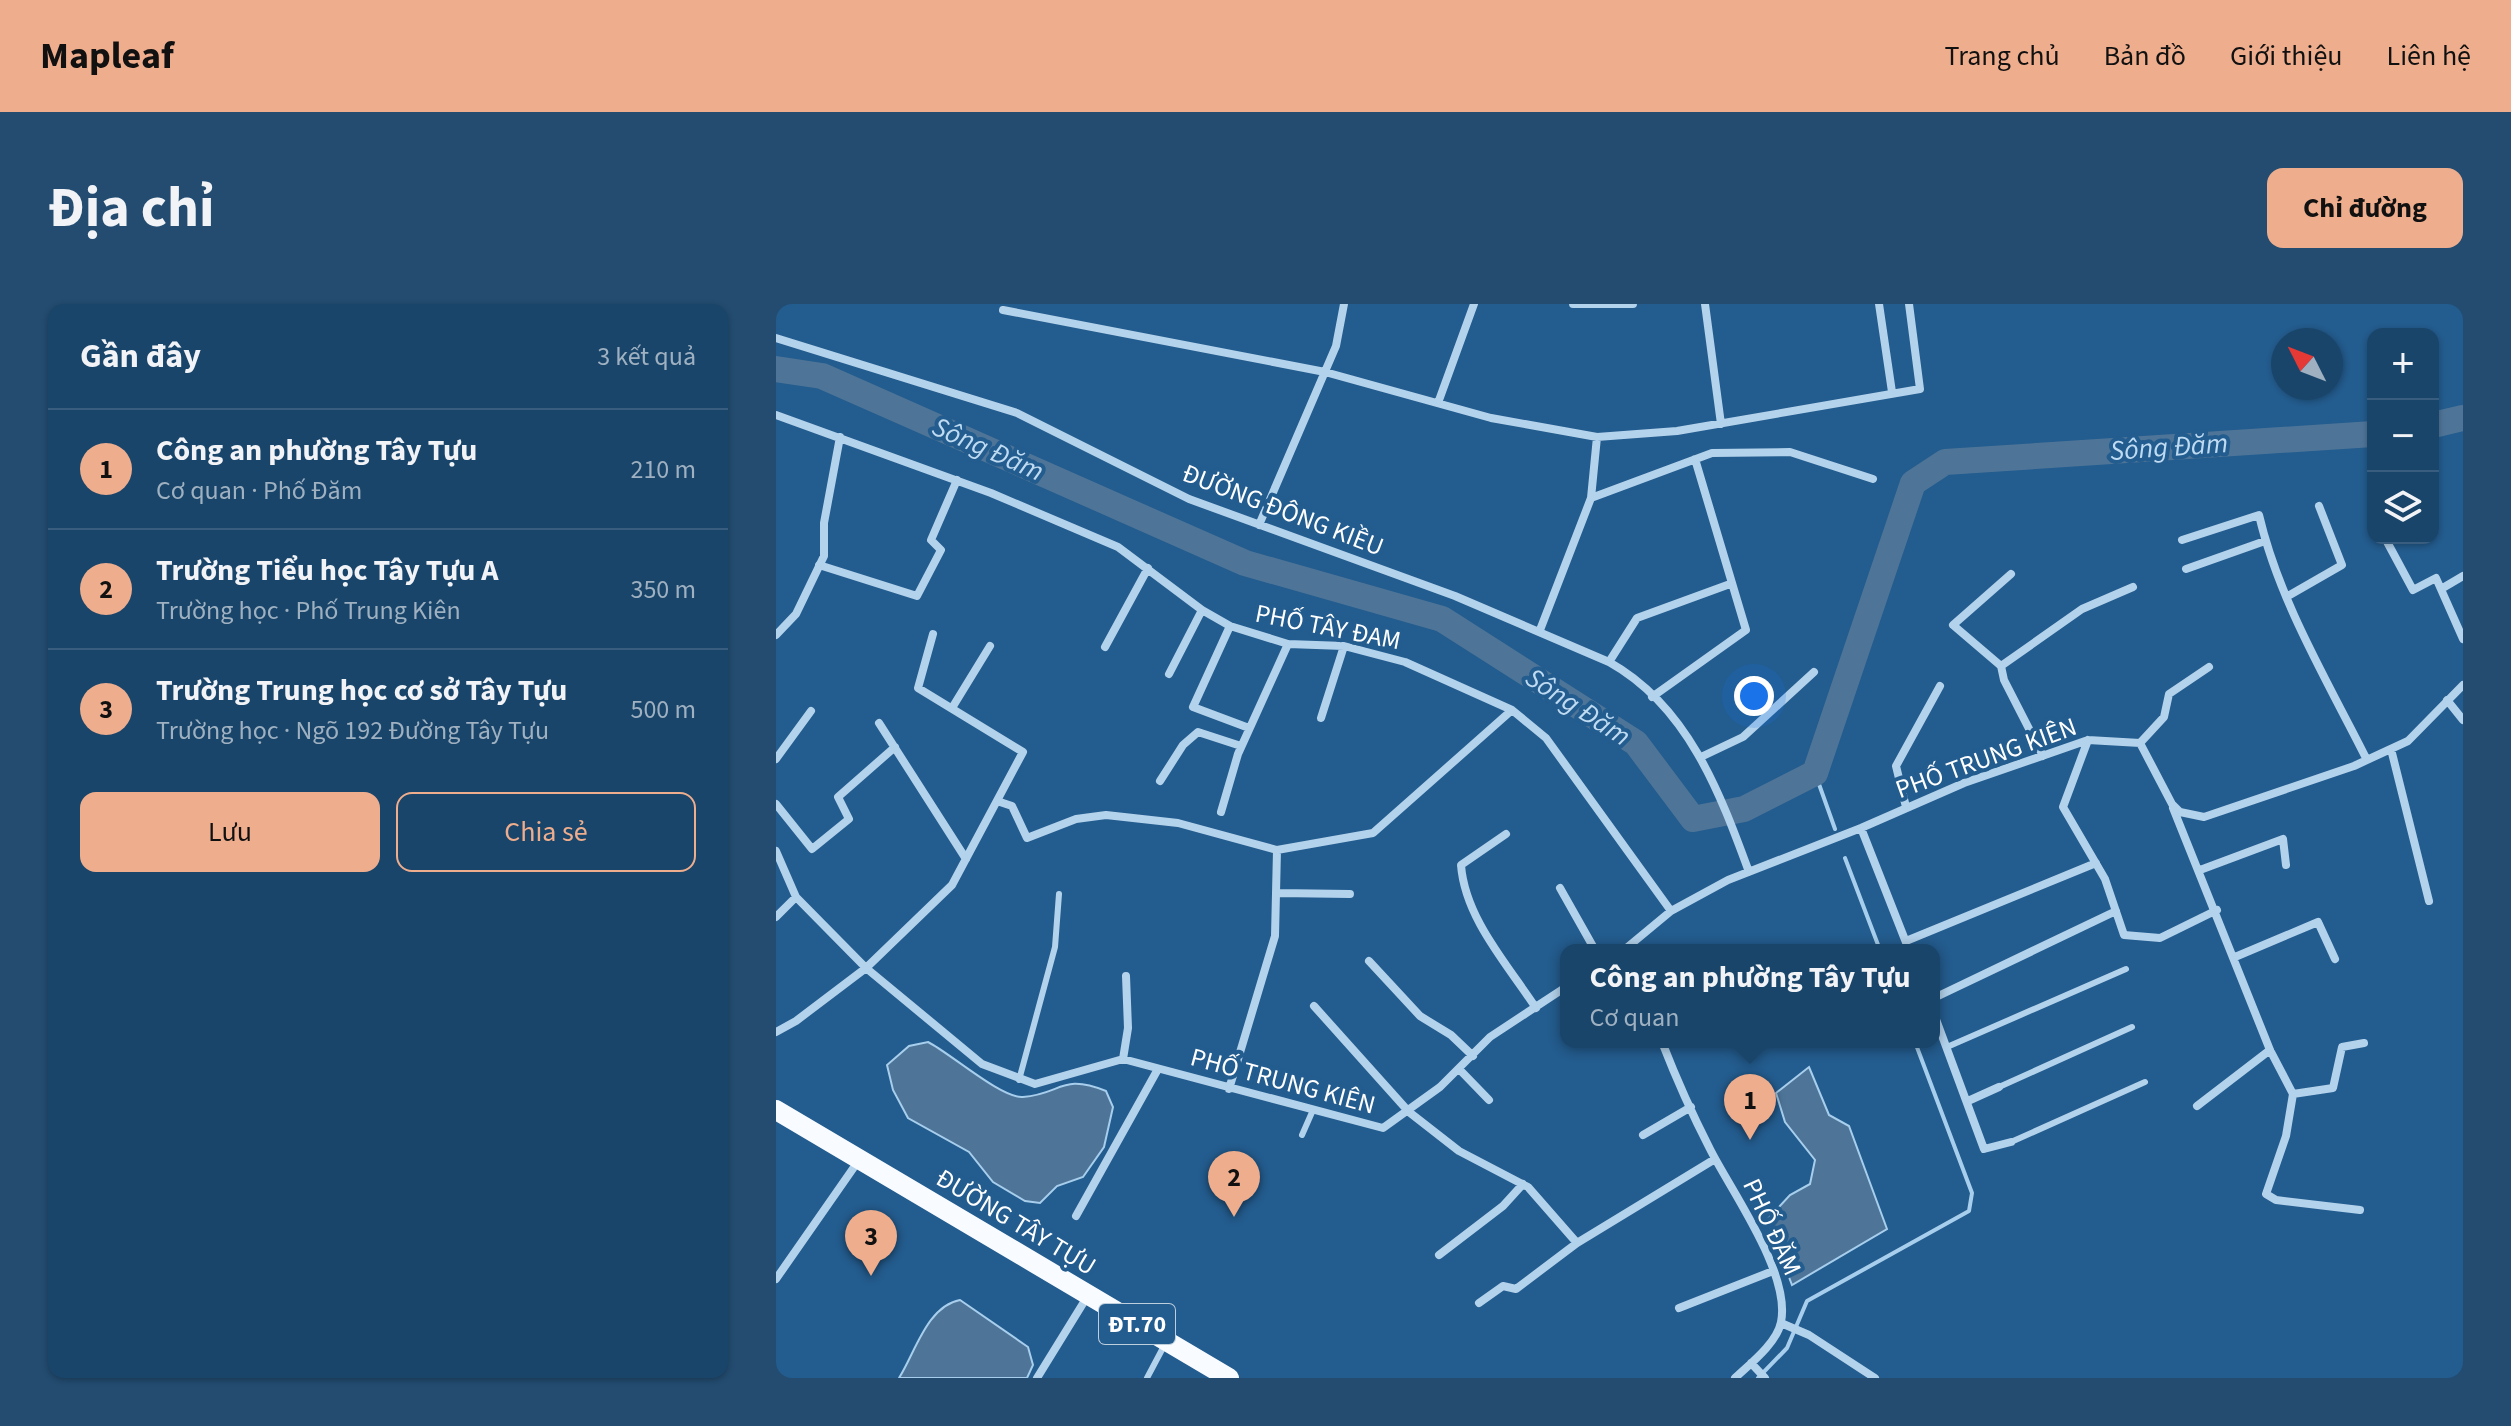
<!DOCTYPE html>
<html lang="vi">
<meta charset="utf-8">
<style>
:root{--surface:#1a456a;--page:#234c70;--text:#f1f3f6;--muted:#9fb1c1;--line:#385d7e;--accent:#eead8d}
body{margin:0;font-family:"Source Sans 3",sans-serif;background:var(--page);color:var(--text)}
.controls{position:absolute;right:24px;top:24px;display:grid;overflow:hidden;border-radius:16px;box-shadow:0 2px 6px #0004}
.controls button{width:72px;height:72px;display:grid;place-items:center;padding:0;border:0;border-bottom:2px solid var(--line);background:var(--surface);color:var(--text);font:40px sans-serif}
.compass{position:absolute;left:1495px;top:24px;width:72px;height:72px;border-radius:50%;background:var(--surface);box-shadow:0 2px 6px #0004;rotate:312deg}
.you{position:absolute;left:978px;top:392px;width:28px;height:28px;margin:-20px;border:6px solid #fff;border-radius:50%;background:#1a73e8;box-shadow:0 0 0 12px #1a73e833}
.badge{display:grid;place-items:center;width:52px;height:52px;border-radius:50%;background:var(--accent);color:#111;font-size:26px;font-weight:700}
.pin{position:absolute;translate:-50% -66px;filter:drop-shadow(0 2px 4px #0008)}
.pin::after{content:'';position:absolute;top:42px;width:28px;height:24px;background:inherit;clip-path:polygon(0 0,100% 0,50% 100%)}
.popup{position:absolute;left:784px;top:640px;width:380px;height:104px;box-sizing:border-box;display:grid;place-content:center;border-radius:16px;background:var(--surface);filter:drop-shadow(0 2px 6px #0005);font-size:26px;white-space:nowrap;color:var(--muted)}
.popup b{font-size:30px;color:var(--text)}
.popup::after{content:'';position:absolute;left:50%;top:100%;margin-left:-16px;border:16px solid transparent;border-top-color:var(--surface)}
.list{margin:0;padding:0;list-style:none}
h2{display:flex;justify-content:space-between;align-items:center;height:104px;margin:0;padding:0 32px;font-size:34px}
h2 small{font-size:26px;font-weight:400;color:var(--muted)}
.list li{display:grid;grid-template-columns:52px 1fr auto;gap:24px;align-items:center;box-sizing:border-box;height:120px;padding:0 32px;border-top:2px solid var(--line)}
.list b{display:block;font-size:30px;white-space:nowrap}
.list p{margin:0;font-size:26px;white-space:nowrap;color:var(--muted)}
.list em{font-size:26px;font-style:normal;color:var(--muted)}
.actions{display:flex;gap:16px;padding:24px 32px}
.actions a{flex:1;padding:18px 0;border:2px solid var(--accent);border-radius:16px;text-align:center;font-size:28px;color:var(--accent)}
.actions .main{background:var(--accent);color:#111}
.icon{flex:none;width:44px;height:44px;fill:none;stroke:currentColor;stroke-width:2;stroke-linecap:round;stroke-linejoin:round}
.map{position:relative;flex:none;width:1687px;height:1074px;overflow:hidden;border-radius:16px}
header{display:flex;align-items:center;gap:48px;box-sizing:border-box;height:112px;padding:0 40px;background:var(--accent);color:#111}
header strong{font-size:38px}
nav{display:flex;gap:44px;margin-inline-start:auto;font-size:28px}
.intro{display:flex;align-items:center;justify-content:space-between;box-sizing:border-box;height:192px;padding:0 48px}
h1{margin:0;font-size:56px}
.button{padding:20px 36px;border-radius:16px;background:var(--accent);color:#111;font-size:28px;font-weight:700}
main{display:flex;gap:48px;padding:0 48px}
aside{flex:1;background:var(--surface);border-radius:16px;box-shadow:0 2px 6px #0004}
.map>svg:first-child{display:block}
</style>
<header>
<strong>Mapleaf</strong>
<nav><a>Trang chủ</a><a>Bản đồ</a><a>Giới thiệu</a><a>Liên hệ</a></nav>
</header>
<div class="intro"><h1>Địa chỉ</h1><a class="button">Chỉ đường</a></div>
<main>
<aside>
<h2>Gần đây<small>3 kết quả</small></h2>
<ul class="list">
<li><span class="badge">1</span><div><b>Công an phường Tây Tựu</b><p>Cơ quan · Phố Đăm</p></div><em>210 m</em></li>
<li><span class="badge">2</span><div><b>Trường Tiểu học Tây Tựu A</b><p>Trường học · Phố Trung Kiên</p></div><em>350 m</em></li>
<li><span class="badge">3</span><div><b>Trường Trung học cơ sở Tây Tựu</b><p>Trường học · Ngõ 192 Đường Tây Tựu</p></div><em>500 m</em></li>
</ul>
<div class="actions"><a class="main">Lưu</a><a>Chia sẻ</a></div>
</aside>
<div class="map">
<svg width="1687" height="1074" viewBox="0 0 1687 1074">
<rect width="100%" height="100%" fill="#235c8e"/>
<path fill="#4e7598" stroke="#a7ceec" stroke-width="2" d="M152,738C174,749 226,795 247,793C286,790 285,769 330,787L337,803L328,843L307,873L281,882L264,899L249,897L217,878L193,848L132,814L117,786L111,761L133,742Z
M1033,763L1053,811L1073,822L1111,925L1016,981L991,916L1014,891L1034,880L1039,856L1009,818L1000,789Z
M184,996L252,1043L257,1061L251,1074H123C139,1049 151,1002 184,996Z"/>
<g fill="none" stroke-linecap="round" stroke-linejoin="round">
<path stroke="#a7ceec" stroke-width="4" d="M1039,469L1059,525
M1069,554L1104,646
M982,1074L1011,1044L1031,997L1193,907L1196,889L1139,738"/>
<path stroke="#4e7598" stroke-width="26" d="M0,65L46,72L469,259L666,315L860,439L917,515L968,505L1039,469L1137,179L1169,158L1597,130
M1657,121L1687,114"/>
<path stroke="#b3d2ec" stroke-width="6" d="M1171,743L1350,665
M243,776L279,643L283,590
M1223,783L1356,723
M526,831L537,806
M1235,838L1369,778
M385,1030L394,1016
M371,1074L389,1040"/>
<path stroke="#b3d2ec" stroke-width="8" d="M797,0H857
M929,0L945,120
M1103,0L1116,88
M227,6L549,68L715,114L821,133L901,127L1144,85L1133,0
M0,34L241,109L413,195L679,292L833,358C912,402 944,489 973,568
M662,99L698,0
M0,111L215,189L342,243L426,306L454,322L512,340L568,342L629,358L736,406L770,434L895,607
M815,194L936,149L1014,148L1097,175
M483,221L560,42L568,0
M1609,234L1637,286L1660,274L1687,335
M1406,236L1483,211C1503,297 1552,378 1591,456
M43,261L141,292L165,246L155,236L181,176
M1410,265L1489,237
M1235,270L1177,321L1225,362L1228,376L1267,452
M1665,285L1687,272
M1512,292L1566,261L1543,202
M454,322L417,403L473,424
M764,326L815,194L821,133
M0,331L20,310L48,252V219L64,133
M329,343L372,264
M833,358L861,314L954,280
M1225,362L1306,305L1357,283
M393,370L426,306
M876,393L970,326L919,155
M1671,396L1687,416
M176,404L214,342
M545,414L568,342
M103,419L190,555
M1312,436L1287,503L1329,575L1348,631L1384,634L1441,606
M1364,439L1388,413L1393,390L1433,363
M1615,445L1653,597
M927,452L967,433L1038,368
M0,455L35,407
M384,477L407,441L422,428L465,442
M221,497L236,502L251,534L300,515L330,511L402,519L501,546L597,529L736,406
M0,500L36,545L73,515L62,493L119,443
M1130,503L1120,462L1164,382
M1397,504L1494,746L1517,790L1510,832L1490,890L1500,896L1584,906
M445,508L462,450L512,340
M1085,524L1133,646
M730,530L685,561C689,614 731,660 760,704
M0,547L20,593L90,664L206,760L259,780L347,755L607,824L664,783L714,733L790,683
M1424,566L1507,535L1510,561
M784,584L819,646
M502,589L574,590
M0,613L20,593
M1130,637L1320,559
M848,646L895,607L952,576L1085,524L1188,479L1312,436L1364,439L1396,500L1404,508L1428,513L1578,462L1632,437L1687,381
M1459,653L1542,618L1559,655
M593,657L644,712L675,731L697,752
M1158,694L1340,607
M538,702L633,808L683,847L752,883L801,939
M1158,710L1208,845L1235,838
M0,728L20,717L90,664L176,581L247,448L142,384L157,330
M886,738C900,774 916,810 934,845C955,887 1015,969 1005,1018C1001,1039 974,1060 959,1074
M347,755L352,724L350,672
M683,765L713,796
M453,785L499,632L501,546
M1517,790L1557,784L1566,743L1588,739
M1192,797L1223,783
M1421,802L1494,746
M867,831L915,803
M300,912L382,765
M663,951L727,902L747,880
M0,975L83,856
M703,999L727,982L740,985L801,939L939,855
M903,1004L997,967
M1005,1019L1033,1031L1099,1074
M975,1059L989,1074
M261,1074L311,993"/>
<path stroke="#f8fbff" stroke-width="20" d="M0,806L453,1074"/>
</g>
<g text-anchor="middle" dominant-baseline="central" stroke-width="8" stroke-linejoin="round" paint-order="stroke">
<rect fill="#235c8e" stroke="#bdcedd" stroke-width="2" x="323" y="1000" width="76" height="40" rx="6"/>
<g font-size="24" font-weight="bold" fill="#fff">
<text x="361" y="1020">ĐT.70</text>
</g>
<g font-size="26" fill="#fff" stroke="#235c8e">
<text transform="translate(507 206) rotate(21)">ĐƯỜNG ĐÔNG KIỀU</text>
<text transform="translate(552 323) rotate(11)">PHỐ TÂY ĐAM</text>
<text transform="translate(1210 454) rotate(-20)">PHỐ TRUNG KIÊN</text>
<text transform="translate(507 777) rotate(15)">PHỐ TRUNG KIÊN</text>
<text transform="translate(240 918) rotate(31)">ĐƯỜNG TÂY TỰU</text>
<text transform="translate(996 923) rotate(65)">PHỐ ĐĂM</text>
</g>
<g font-size="28" font-style="italic" fill="#bfdbf2" stroke="#235c8e">
<text transform="translate(1393 143) rotate(-4)">Sông Đăm</text>
<text transform="translate(212 145) rotate(24)">Sông Đăm</text>
<text transform="translate(802 403) rotate(33)">Sông Đăm</text>
</g>
</g>
</svg>
<div class="controls">
<button>+</button>
<button>−</button>
<button><svg class="icon" aria-label="layers" viewBox="0 0 24 24"><path d="M12 4l9 5-9 5-9-5zM3 14l9 5 9-5"/></svg></button>
</div>
<svg class="compass" viewBox="-18 -18 36 36"><path d="M0-13l5 13h-10z" fill="#e53935"/><path d="M0 13l5-13h-10z" fill="#9fb1c1"/></svg>
<div class="you"></div>
<div class="pin badge" style="left:974px;top:836px">1</div>
<div class="popup"><b>Công an phường Tây Tựu</b>Cơ quan</div>
<div class="pin badge" style="left:458px;top:913px">2</div>
<div class="pin badge" style="left:95px;top:972px">3</div>
</div>
</main>
